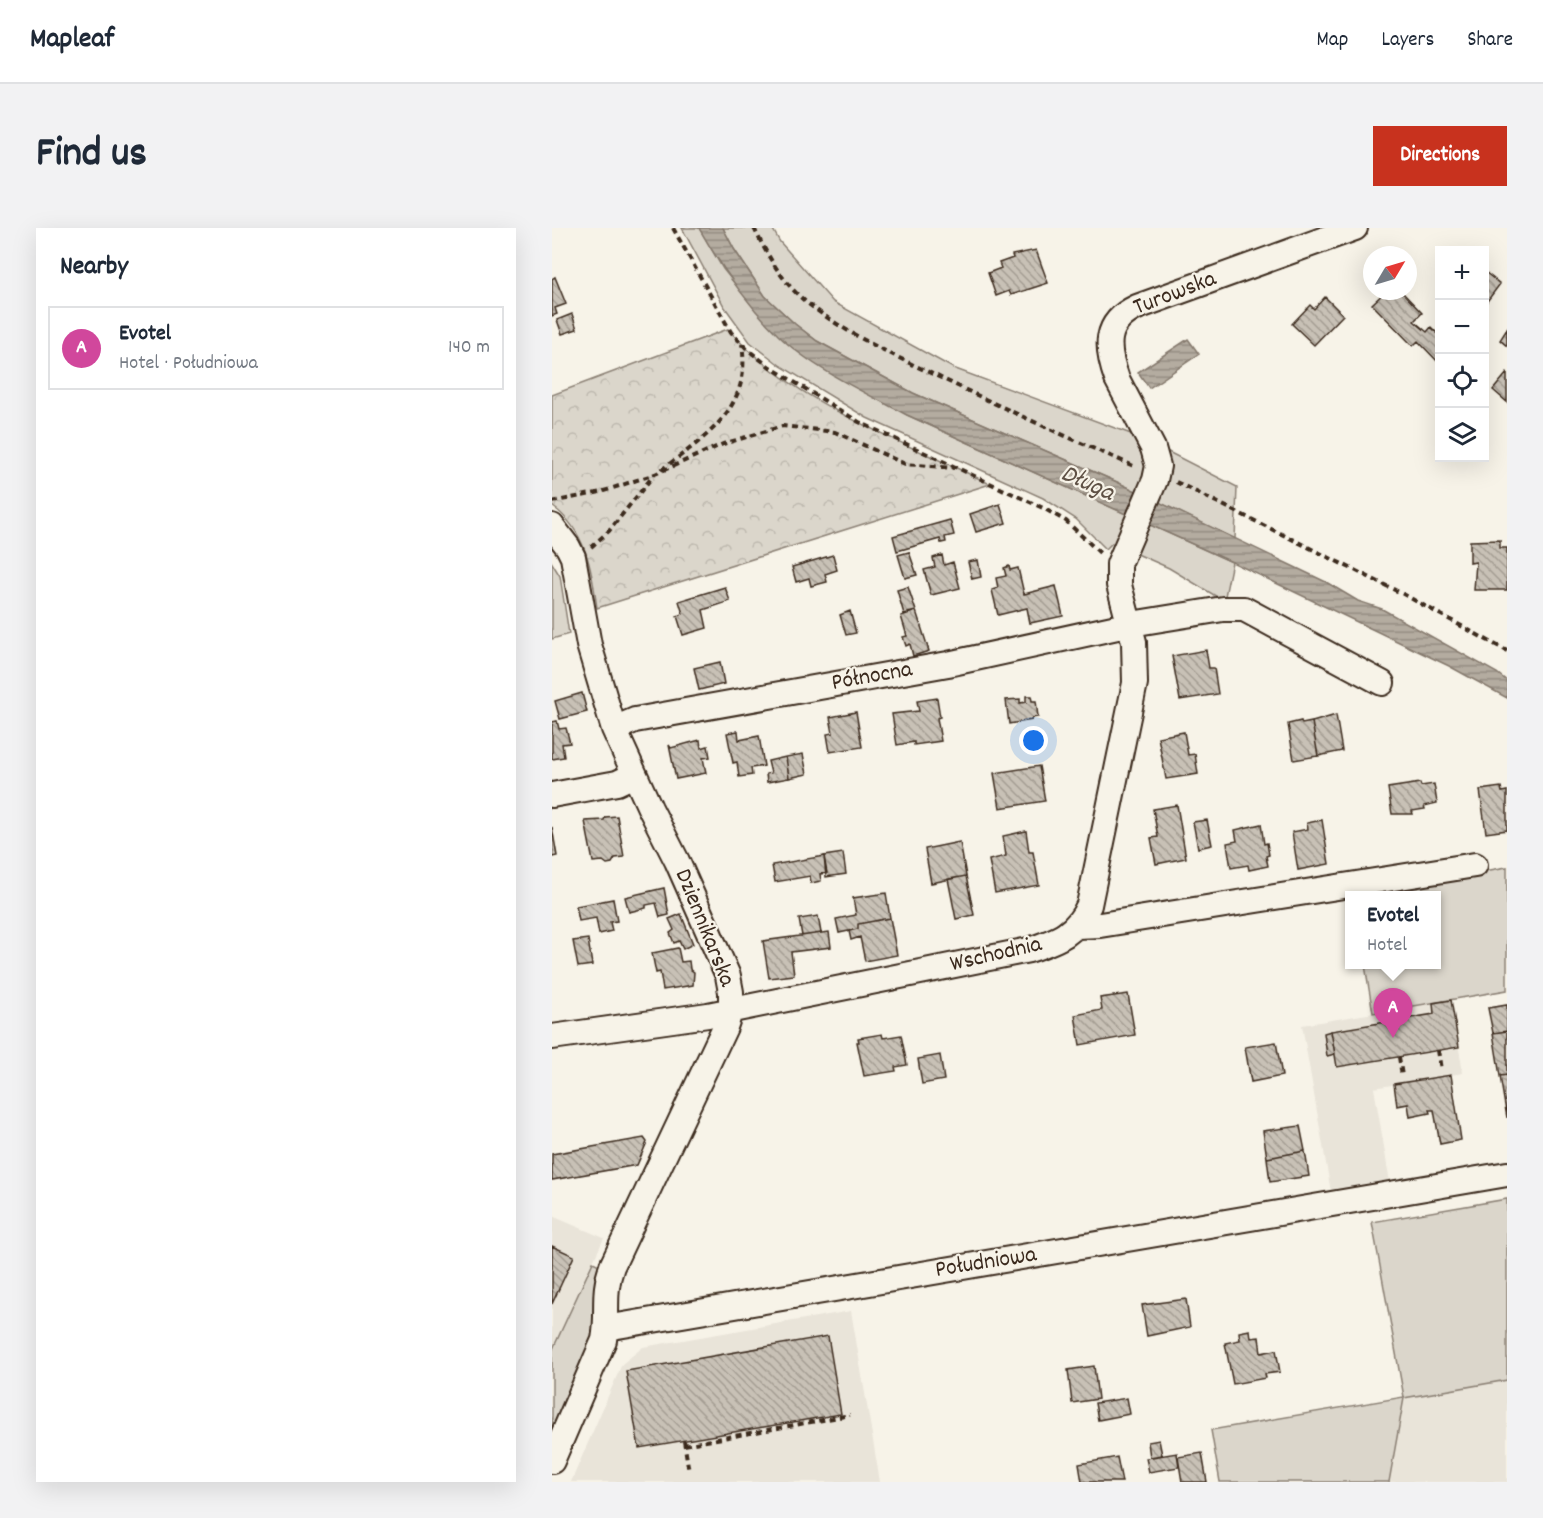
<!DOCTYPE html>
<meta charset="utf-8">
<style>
:root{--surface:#fff;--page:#f2f2f3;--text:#1f2937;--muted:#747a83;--line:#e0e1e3;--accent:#c8321e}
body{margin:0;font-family:Dekko,sans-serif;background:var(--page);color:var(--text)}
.controls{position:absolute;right:18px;top:18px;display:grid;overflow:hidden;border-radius:0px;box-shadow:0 6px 24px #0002}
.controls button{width:54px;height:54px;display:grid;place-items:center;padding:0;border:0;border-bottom:2px solid var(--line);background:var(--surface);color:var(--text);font:30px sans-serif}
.compass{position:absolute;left:811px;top:18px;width:54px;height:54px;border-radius:50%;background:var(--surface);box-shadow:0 6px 24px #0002;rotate:52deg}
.you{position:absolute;left:482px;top:513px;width:21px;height:21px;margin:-15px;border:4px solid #fff;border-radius:50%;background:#1a73e8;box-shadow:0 0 0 9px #1a73e833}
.badge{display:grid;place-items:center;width:39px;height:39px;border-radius:50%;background:var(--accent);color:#fff;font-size:20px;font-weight:700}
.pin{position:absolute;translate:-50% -50px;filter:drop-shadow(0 2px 3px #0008)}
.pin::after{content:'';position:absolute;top:32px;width:21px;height:18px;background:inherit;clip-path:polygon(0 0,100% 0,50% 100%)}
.popup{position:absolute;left:793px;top:663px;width:96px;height:78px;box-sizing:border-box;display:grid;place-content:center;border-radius:0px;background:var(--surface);filter:drop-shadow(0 2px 4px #0005);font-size:20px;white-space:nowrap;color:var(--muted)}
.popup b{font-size:22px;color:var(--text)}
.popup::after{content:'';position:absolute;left:50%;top:100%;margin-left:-12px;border:12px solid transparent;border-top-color:var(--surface)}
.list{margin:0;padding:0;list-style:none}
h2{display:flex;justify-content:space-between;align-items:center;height:78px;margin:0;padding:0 24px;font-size:26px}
h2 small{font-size:20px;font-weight:400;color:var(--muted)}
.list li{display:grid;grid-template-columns:39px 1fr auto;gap:18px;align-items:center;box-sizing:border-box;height:84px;margin:0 12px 12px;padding:0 12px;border:2px solid var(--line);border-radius:0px}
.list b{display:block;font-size:22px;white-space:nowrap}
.list p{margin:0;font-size:20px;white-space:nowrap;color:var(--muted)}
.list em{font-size:20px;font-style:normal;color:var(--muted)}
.icon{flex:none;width:33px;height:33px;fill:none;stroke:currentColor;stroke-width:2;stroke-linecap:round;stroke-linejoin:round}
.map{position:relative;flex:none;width:955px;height:1254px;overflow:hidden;border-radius:0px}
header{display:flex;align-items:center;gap:36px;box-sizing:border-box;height:84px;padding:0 30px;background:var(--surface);border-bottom:2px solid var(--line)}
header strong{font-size:28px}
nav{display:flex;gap:33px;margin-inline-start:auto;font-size:21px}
.intro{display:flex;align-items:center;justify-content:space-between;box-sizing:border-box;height:144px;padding:0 36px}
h1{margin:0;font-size:42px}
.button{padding:15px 27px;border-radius:0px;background:var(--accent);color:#fff;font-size:21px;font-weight:700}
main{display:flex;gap:36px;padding:0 36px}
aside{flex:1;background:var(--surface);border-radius:0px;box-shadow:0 6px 24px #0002}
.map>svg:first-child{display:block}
</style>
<header>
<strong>Mapleaf</strong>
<nav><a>Map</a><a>Layers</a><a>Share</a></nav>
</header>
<div class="intro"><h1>Find us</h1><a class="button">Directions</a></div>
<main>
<aside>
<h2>Nearby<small></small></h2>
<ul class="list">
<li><span class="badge" style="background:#d1479c">A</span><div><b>Evotel</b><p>Hotel · Południowa</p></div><em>140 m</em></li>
</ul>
</aside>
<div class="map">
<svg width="955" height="1254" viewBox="0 0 955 1254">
<defs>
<pattern id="forest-crowns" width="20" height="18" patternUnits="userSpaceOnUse" patternTransform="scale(1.5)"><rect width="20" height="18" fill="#dbd6cb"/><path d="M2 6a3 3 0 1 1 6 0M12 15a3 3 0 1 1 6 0" fill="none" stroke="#bdb8ae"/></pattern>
<pattern id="water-rules" width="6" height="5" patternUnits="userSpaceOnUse" patternTransform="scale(1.5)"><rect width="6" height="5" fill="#b4aca0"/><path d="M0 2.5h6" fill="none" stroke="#948c82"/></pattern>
<pattern id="building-back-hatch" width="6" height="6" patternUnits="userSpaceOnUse" patternTransform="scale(1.5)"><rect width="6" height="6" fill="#c8c1b6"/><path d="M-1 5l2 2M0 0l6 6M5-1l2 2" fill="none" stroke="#a49d93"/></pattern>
</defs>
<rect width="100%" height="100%" fill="#f7f3e8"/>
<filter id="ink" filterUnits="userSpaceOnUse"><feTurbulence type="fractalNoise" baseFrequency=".0167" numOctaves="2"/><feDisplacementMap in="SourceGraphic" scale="12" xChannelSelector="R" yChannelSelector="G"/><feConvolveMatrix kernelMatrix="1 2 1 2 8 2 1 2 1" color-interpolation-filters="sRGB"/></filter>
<g filter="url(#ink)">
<path fill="#e9e4d9" d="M899,772L911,845L822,860L838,954L779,964L750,797Z
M0,988L52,1010L0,1123Z
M299,1083L328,1254H19L70,1136L91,1119Z
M955,1152V1254H837L852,1170Z"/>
<path fill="#dbd6cb" stroke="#8b8074" stroke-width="1.5" d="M130,0H147L171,41L203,81L355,187L680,334L672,373L617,340L560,315L554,321L524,291L491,270L315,190L229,138L198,114L172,78Z
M171,0H220L228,14L281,74L401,140L587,209L685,259L683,311L565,254L361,165L265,113L243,96L213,68L182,21Z
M0,335L8,348L17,406L0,411Z
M955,639V762L821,785L813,737L884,736V668L800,667Z
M955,971V1152L852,1170L837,1254H668L659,1202L852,1169L820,994Z
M41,1034L51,1039L41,1109L0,1209V1123Z"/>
<path fill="url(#forest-crowns)" stroke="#8b8074" stroke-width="1.5" d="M176,101C244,178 348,211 438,256L45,380C40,342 34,302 0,278V167Z"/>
<path fill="url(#water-rules)" stroke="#84786c" stroke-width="1.5" d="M147,0H171L182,21L213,68L243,96L265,113L361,165L565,254L774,354L806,373L830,381L945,445L955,453V470L897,438L680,334L355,187C315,166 258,139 226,107C194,75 169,39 147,0Z
M636,111L647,126L597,160L586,144Z"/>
<path fill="url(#building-back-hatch)" stroke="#3b2a1e" stroke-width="1.5" d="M484,22L496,55L459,67L457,63L444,68L436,45L449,40L447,35L461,30L460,27Z
M933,44L948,56L933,76Z
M3,49L14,76L3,80L5,86L0,88V51Z
M834,63H849L870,85L862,93L875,104L879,99L888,108L887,135L866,113L861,118L820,76Z
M773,69L791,87L762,117L740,96L758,77L762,81Z
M20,86L25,101L10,106L5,92Z
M955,101V118L948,112Z
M955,145V174L941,162Z
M448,276L454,295L424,304L418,286Z
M398,292L402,307L393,309L394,314L389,315L388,311L345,323L341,308Z
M948,312V320H955V362H922L924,334L918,335V313Z
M357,324L365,347L353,350L346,327Z
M281,327L285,342L273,346L275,354L259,358L257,350L244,354L240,339Z
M390,327L392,337L401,334L408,360L379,367L372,342L383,339L381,330Z
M426,332L429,349L420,351L416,334Z
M457,338L458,342L466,340L472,366L504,358L511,388L478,395L475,380L446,387L440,362L446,360L444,350L454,348L452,340Z
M173,359L178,373L151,382L155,400L131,407L125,388L131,386L127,373Z
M356,359L364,383L352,386L345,362Z
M298,383L304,405L294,407L288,387Z
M364,383L377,423L361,428L358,416L354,418L351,409L355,408L349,388Z
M654,422L657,440H662L666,466L628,472L620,428Z
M168,434L172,456L147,462L142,440Z
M30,465L35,484L8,491L3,473Z
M474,468H479L480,473H484L486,489L480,490V492L457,496L454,472L468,471V475L474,474Z
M385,470L388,489L385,490L389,513L362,517V514L345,517L340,486L367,483L365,473Z
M304,484L310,519L278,524L275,506L281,505L278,489Z
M784,487L790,523L766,528L760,494Z
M5,493L7,501L14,500L18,515L10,516L12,529L0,531V494Z
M749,493L750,496L760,494L766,528L742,532L736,496Z
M186,503L187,512L207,508L212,538L199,540L200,547L187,549L185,534L181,535L175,505Z
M632,504L636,527L643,526L646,546L614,551L606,509Z
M148,512L149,520L156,518L158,529L151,530L154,545L124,551L117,517L119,520Z
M251,526L255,546L237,550L234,529Z
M234,529L237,550L215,554L214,546L219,545L216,533Z
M487,538L493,573L448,580L442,545Z
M868,555L869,558L882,556L885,575L872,578L873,581L860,583L861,586H840L836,560Z
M949,559L950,564L955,563V602L934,605L928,562Z
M625,577L634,630L604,636L599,610L606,609L601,581Z
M65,588L72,629L63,630L60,635L55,636L51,633L41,634L33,593L52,592L53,589Z
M655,592L660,617L646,620L641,594Z
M770,592L777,636L746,642L740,604L756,601L755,595Z
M709,596L712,616L715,615L717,627L714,628L716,638L697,642L696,637L679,640L675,615L685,613L683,602Z
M0,599L5,628L0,629Z
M474,603L477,624H481L487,657L443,665L437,632L454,628L451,608Z
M408,614L414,648L379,655L373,621Z
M291,625L294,646L274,649L272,628Z
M272,628L275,645L268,646L269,653L259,655L258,648L223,654L220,637Z
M414,648L422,687L404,691L396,651Z
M112,660L117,687L108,689L104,675L94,677V680L77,684L73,669Z
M334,665L338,690L306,696V701L287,705L284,691L304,687L301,670Z
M61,671L65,693L58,694L60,703L47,706L44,690L27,693L24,678Z
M129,686L141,716L131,721L127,713L122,715L118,705L122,702L117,691Z
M266,688L269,705L250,708L247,691Z
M338,690L345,727L313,733L308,709L299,712L297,703L306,701V696Z
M277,704L279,719L239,724L242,747L217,750L211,713Z
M36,711L40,737L26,739L21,713Z
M126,720L129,734L137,733L138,741L142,744L141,757L111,762L108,744L104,745L100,725Z
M576,766L583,807L528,817L523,787L550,782L548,770Z
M899,772L907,819L785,839L779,803L882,786L881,775Z
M955,777V803L941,805L936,780Z
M779,803L783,826L775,828L772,805Z
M955,803V847L948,848L941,805Z
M330,806L331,810L349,807L355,837L343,839L344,843L312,848L305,814H307L306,810Z
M724,814L730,848L699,854L693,819Z
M388,827L392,852L370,856L366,831Z
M899,847L909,912L888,916L882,882H877L878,885L858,889L856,876L845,878L842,856Z
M955,847V890L948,848Z
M748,898L753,923L715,930L711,903Z
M92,910L95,914L85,937L0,952V926Z
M753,923L757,948L718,954L715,930Z
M0,1018L22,1028L0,1076Z
M634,1071L638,1099L595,1108L590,1077Z
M698,1102L699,1110L707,1109L709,1125L724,1122L728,1144L713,1146L714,1150L681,1156L673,1115L688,1112L687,1104Z
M276,1108L289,1186L87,1220L74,1143Z
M542,1138L546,1171L520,1175L516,1142Z
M575,1170L578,1186L546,1192L543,1175Z
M607,1212L610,1227L598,1229L596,1214Z
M625,1225L627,1239L597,1244L594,1230Z
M650,1225L655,1254H630L626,1229Z
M565,1229L570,1254H530L527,1236Z"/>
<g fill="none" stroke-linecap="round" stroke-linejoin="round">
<g stroke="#3b2a1e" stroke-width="28">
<path id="minor" d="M0,298L16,319L21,329L37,417L62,501L98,580L125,633L176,748L179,764V781L173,799L60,1038C50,1065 57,1085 52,1112L0,1233
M62,501L83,492L396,436L579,396L671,381H692L830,455
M0,567L65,555L82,547
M525,698L548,697L923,637
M0,809L156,787L477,722C506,712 524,706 537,677L583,455L582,414L567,357V336L603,252L606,238L601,220L565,151C554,120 551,95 585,79L803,0
M54,1100L955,946"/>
</g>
<path stroke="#3b2a1e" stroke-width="4" stroke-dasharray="6 4.5" stroke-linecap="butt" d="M121,0L179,104L196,122L218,139L307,194L491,280L514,293L549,326
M202,0C215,27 231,55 254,74C294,106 343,128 389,150C453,181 519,211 584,239
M109,242C155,208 200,180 190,116
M624,254L851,366L955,423
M0,274L49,264L103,246L171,216L231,198L283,204L353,236L402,240
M39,319L57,303L101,248
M886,822L889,842
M847,829L850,848
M132,1213L137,1244
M132,1217L298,1187"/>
<use href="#minor" stroke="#f7f3e8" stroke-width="24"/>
</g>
</g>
<g text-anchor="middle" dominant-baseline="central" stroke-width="4.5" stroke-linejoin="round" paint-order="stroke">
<g font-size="24" fill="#3b2a1e" stroke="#f7f3e8">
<text transform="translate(623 66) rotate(-21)">Turowska</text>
<text transform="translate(320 449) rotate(-10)">Północna</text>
<text transform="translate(152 700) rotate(68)">Dziennikarska</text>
<text transform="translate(444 727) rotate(-13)">Wschodnia</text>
<text transform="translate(434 1035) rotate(-9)">Południowa</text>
</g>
<g font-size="26" font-style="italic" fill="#5f5145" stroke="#f7f3e8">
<text transform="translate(535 256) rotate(24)">Długa</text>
</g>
</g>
</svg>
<div class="controls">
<button>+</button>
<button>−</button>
<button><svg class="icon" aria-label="locate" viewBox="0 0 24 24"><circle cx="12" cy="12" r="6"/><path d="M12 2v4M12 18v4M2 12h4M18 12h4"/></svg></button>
<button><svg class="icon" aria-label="layers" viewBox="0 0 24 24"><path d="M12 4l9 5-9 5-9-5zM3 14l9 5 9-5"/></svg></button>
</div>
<svg class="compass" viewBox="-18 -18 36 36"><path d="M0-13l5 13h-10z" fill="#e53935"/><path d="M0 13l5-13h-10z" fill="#747a83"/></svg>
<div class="you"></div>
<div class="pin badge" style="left:841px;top:810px;background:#d1479c">A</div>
<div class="popup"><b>Evotel</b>Hotel</div>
</div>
</main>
